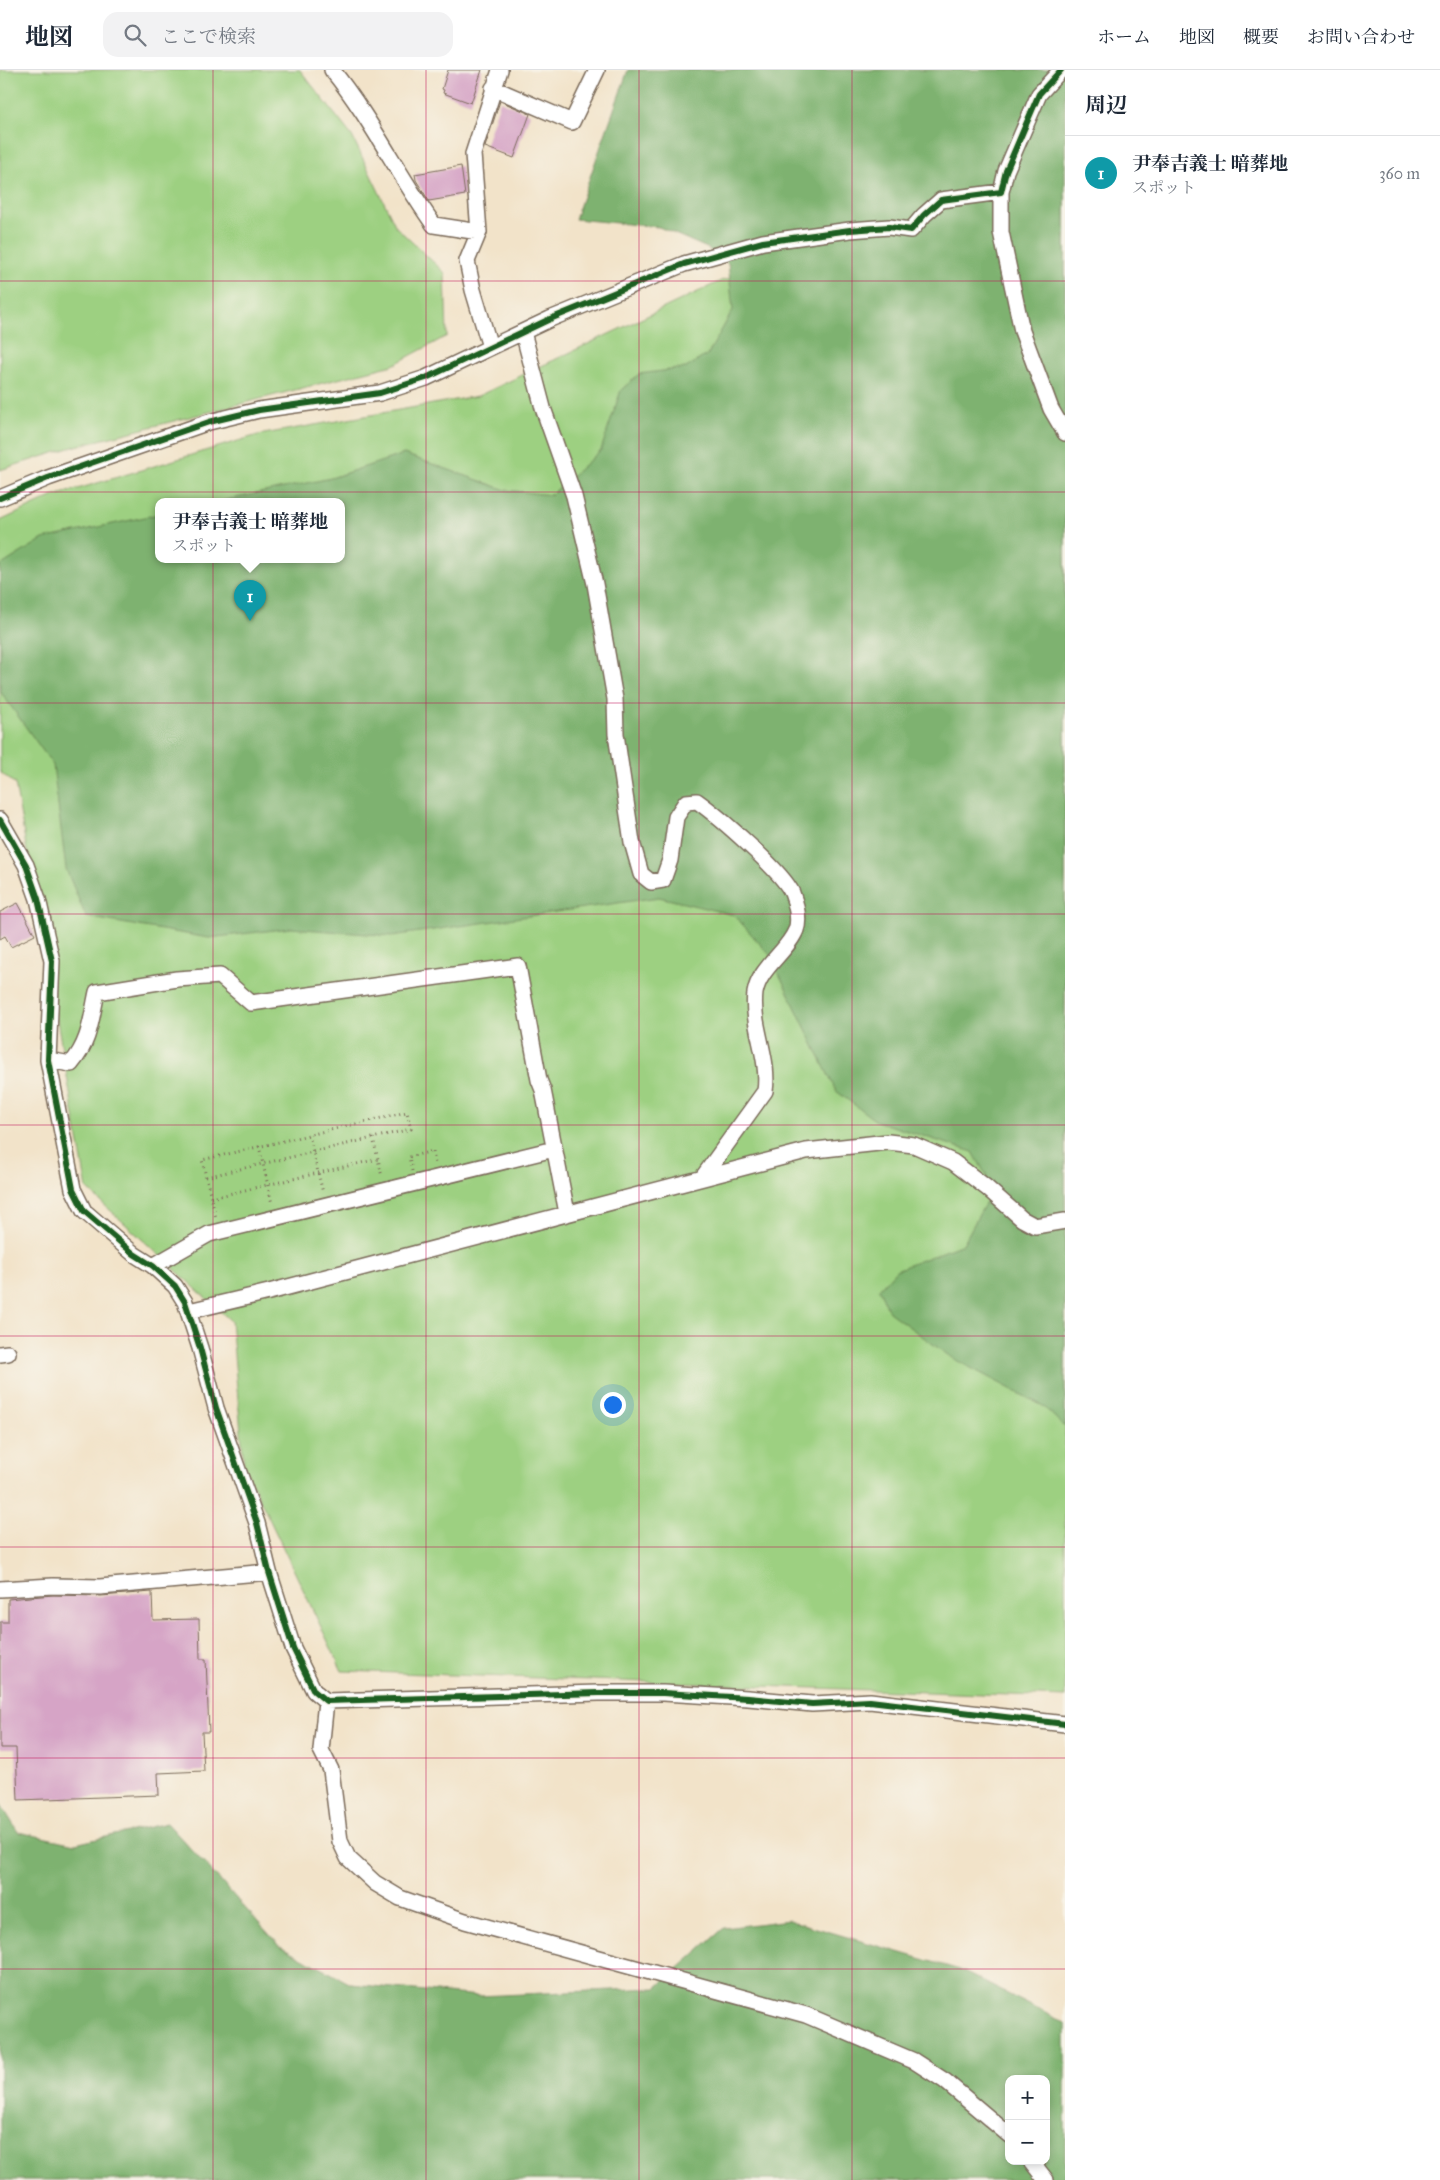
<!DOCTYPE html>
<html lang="ja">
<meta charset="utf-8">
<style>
:root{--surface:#fff;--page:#f2f2f3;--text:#1f2937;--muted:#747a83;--line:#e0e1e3;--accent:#0f766e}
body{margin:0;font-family:"IM FELL Great Primer","Noto Serif JP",serif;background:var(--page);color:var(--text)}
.controls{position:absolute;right:15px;bottom:15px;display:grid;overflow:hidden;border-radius:10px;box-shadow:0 2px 8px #0003}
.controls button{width:45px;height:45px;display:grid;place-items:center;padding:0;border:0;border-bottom:1px solid var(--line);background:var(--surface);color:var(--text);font:25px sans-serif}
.you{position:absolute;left:612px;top:1334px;width:18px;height:18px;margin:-12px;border:4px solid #fff;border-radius:50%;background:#1a73e8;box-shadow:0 0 0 8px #1a73e833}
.badge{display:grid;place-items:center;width:32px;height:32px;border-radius:50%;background:var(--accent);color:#fff;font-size:16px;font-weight:700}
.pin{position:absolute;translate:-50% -41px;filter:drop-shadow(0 1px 2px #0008)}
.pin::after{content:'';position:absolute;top:26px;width:18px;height:15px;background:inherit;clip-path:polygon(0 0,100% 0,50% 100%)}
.popup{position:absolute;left:155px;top:428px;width:190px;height:65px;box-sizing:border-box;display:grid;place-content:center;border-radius:10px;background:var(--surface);filter:drop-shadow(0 1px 4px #0005);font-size:16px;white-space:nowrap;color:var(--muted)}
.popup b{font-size:19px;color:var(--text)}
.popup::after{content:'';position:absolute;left:50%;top:100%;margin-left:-10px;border:10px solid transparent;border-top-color:var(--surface)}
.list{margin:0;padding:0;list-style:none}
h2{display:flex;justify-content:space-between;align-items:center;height:65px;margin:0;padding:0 20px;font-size:21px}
h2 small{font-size:16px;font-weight:400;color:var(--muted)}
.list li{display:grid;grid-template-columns:32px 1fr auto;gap:15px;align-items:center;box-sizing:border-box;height:75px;padding:0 20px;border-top:1px solid var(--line)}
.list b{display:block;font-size:19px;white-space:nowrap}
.list p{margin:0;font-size:16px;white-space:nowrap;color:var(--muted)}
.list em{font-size:16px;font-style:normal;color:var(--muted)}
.icon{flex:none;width:28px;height:28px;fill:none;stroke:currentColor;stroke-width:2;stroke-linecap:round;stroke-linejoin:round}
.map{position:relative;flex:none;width:1065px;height:2110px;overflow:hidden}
header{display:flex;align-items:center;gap:30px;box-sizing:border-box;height:70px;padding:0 25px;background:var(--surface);border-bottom:1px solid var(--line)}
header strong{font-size:24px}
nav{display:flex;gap:28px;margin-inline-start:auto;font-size:18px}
.search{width:350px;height:45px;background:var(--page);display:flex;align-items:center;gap:12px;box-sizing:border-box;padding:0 18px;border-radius:15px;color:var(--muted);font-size:19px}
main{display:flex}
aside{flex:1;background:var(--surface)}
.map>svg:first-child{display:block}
</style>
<header>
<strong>地図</strong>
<div class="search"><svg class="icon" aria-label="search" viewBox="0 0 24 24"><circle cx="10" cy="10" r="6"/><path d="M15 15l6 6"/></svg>ここで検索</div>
<nav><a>ホーム</a><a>地図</a><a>概要</a><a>お問い合わせ</a></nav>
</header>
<main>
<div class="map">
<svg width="1065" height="2110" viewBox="0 0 1065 2110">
<rect width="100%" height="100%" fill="#f7f3e8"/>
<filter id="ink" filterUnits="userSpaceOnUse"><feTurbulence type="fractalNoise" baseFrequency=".02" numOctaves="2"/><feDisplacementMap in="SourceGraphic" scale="10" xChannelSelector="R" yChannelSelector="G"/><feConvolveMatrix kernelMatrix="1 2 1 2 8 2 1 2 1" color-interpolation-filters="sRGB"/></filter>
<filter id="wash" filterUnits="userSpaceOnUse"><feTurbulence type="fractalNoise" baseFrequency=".0096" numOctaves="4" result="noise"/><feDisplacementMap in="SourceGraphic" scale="20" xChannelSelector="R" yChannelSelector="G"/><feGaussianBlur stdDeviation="1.12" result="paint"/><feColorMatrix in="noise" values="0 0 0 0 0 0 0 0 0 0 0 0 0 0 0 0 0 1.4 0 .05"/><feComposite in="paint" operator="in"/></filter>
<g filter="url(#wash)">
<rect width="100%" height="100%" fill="#f2e3c9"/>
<path fill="#9dd081" stroke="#6c7d50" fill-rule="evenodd" d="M0,0H300L352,66L396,157L445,203L447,266L393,295L76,376L0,400Z
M1065,125V1627L342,1601L244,1396L231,1251L87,1119L15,714L0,702V451L54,426L258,365L478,326L723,210L938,174ZM159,432H341V490H159Z"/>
<path fill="#7eb26f" stroke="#5c6e46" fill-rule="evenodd" d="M628,0H1065V1357L1043,1336L952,1288L889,1242L879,1219L896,1200L963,1174L987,1130L986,1105L973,1082L876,1051L836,1021L770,885L734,845L659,827L392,866L291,858L209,868L86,847L66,799L53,695L0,621V496L43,469L159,444V490H341V432H217L331,408L404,384L506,420L551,425L601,380L621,320L639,304L686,298L708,284L733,240L728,193L707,178L659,157L575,149Z
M0,1733L18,1762L75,1774L167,1753L280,1876L351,1914L479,1926L656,1918L724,1858L789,1850L960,1900L1065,1953V2110H0ZM1009,2009H1046V2091H1009Z"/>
<g id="blocks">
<path fill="#d6a4c6" d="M448,0H482L471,33L443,23L444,20L442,19Z
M500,31L530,44L514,88L485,77Z
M461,96L465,125L429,131L416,110L415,104Z
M18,833L35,865L11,877L5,866L0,869V842Z
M152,1522L153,1550L199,1549L200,1589H206L209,1662H202L204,1701L158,1703L159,1725L18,1730L16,1678H0V1552H8V1529L53,1525L101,1526Z"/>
</g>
</g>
<g filter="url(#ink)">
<use href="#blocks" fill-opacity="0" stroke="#7b6b5a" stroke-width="1"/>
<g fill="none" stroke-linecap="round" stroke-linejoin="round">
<g stroke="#7b6b5a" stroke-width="18">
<path id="minor" d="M332,0C371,48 398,105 434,155L479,162
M1061,0L1039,24L1006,101L1001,122V162L1022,261L1051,339L1065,363
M493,18L572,52L597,0
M523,262L543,338L574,426L595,514L615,629L616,664L632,772L641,804L651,812L663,810L670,790L676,747L686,732L697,731C718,746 783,802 792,823C796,833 800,850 796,860C788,881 759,898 755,923C751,956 770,987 765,1021L703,1107
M490,277L473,220L467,191L479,162L473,84L500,0
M0,428L48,408L209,352L259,340L380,323L426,308L550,249L684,194L763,172L850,160L889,157L911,160L924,145L941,130L1001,122
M0,750L26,795L38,829L52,891L48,990L73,1119L84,1141L134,1184L153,1196L175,1216L185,1232L200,1278L216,1338L257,1453L269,1502L293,1578L314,1621L326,1631L599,1623H663L748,1628L812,1634L870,1631L1065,1654
M48,990L71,994C90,972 91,949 97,922L177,909L220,906L251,933L518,896L539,1010L543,1020L567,1143
M153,1196L209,1164L554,1079
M189,1241L269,1222L806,1081L888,1072L914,1075L953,1092L987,1118L1022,1149L1035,1156L1065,1151
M0,1284L8,1283
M0,1519L53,1516L100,1517L269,1502
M326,1631L321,1680L331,1700L340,1771L348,1788L375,1813L400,1828L465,1851L806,1945L914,1991L945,2011L1009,2065
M1031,2091L1046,2110"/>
</g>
<path stroke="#7b6b5a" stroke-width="3" stroke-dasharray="1 4" stroke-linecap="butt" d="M309,1065L323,1123
M373,1068L378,1089
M259,1076L272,1134
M412,1101L409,1087L433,1081L435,1094
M206,1107L411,1059L407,1042L202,1090L216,1148
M211,1128L378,1089L382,1107"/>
<use href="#minor" stroke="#fff" stroke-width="15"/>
<g stroke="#f7f3e8" stroke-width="9">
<path id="cycleway" d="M0,428L48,408L209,352L259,340L380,323L426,308L550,249L684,194L763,172L850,160L889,157L911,160L924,145L941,130L1001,122L1006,101L1039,24L1061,0
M0,750L26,795L38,829L52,891L48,990L73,1119L84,1141L134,1184L153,1196L175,1216L185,1232L200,1278L216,1338L257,1453L269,1502L293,1578L314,1621L326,1631L599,1623H663L748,1628L812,1634L870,1631L1065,1654"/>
</g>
<use href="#cycleway" stroke="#1b5e20" stroke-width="6"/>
</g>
</g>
<path fill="none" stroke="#c2185b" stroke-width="1" stroke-opacity="0.55" d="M213,0V2110M426,0V2110M639,0V2110M852,0V2110M0,211H1065M0,422H1065M0,633H1065M0,844H1065M0,1055H1065M0,1266H1065M0,1477H1065M0,1688H1065M0,1899H1065"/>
</svg>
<div class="controls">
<button>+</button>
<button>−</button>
</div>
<div class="you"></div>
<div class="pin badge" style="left:250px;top:551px;background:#0f9aa8">1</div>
<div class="popup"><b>尹奉吉義士 暗葬地</b>スポット</div>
</div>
<aside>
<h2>周辺<small></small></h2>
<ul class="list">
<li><span class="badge" style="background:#0f9aa8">1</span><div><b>尹奉吉義士 暗葬地</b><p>スポット</p></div><em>360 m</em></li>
</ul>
</aside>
</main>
